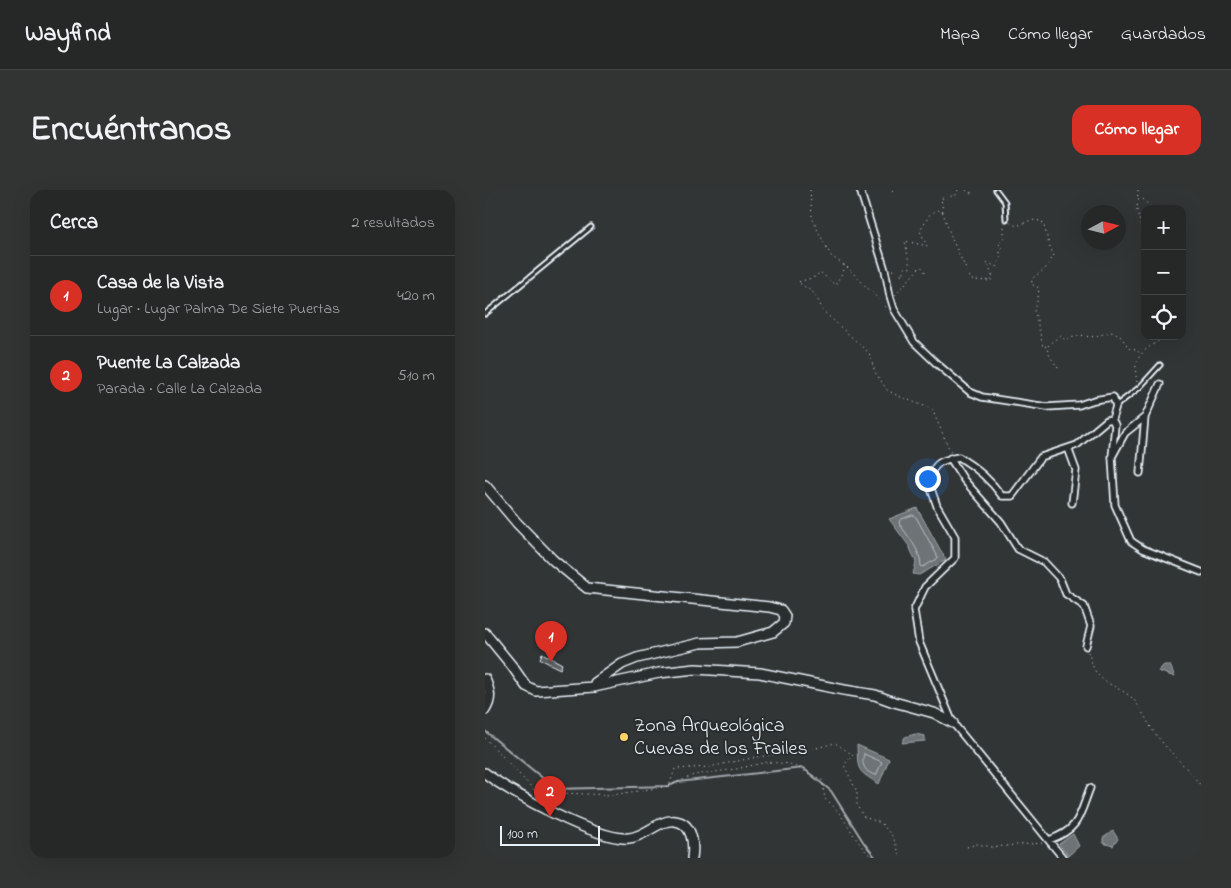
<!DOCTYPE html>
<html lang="es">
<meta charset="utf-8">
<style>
:root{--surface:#262828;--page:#323434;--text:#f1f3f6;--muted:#a4a6a8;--line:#424445;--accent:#d93025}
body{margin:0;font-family:"Indie Flower",sans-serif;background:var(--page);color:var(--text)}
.controls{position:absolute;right:15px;top:15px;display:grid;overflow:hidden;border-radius:10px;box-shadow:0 5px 20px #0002}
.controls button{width:45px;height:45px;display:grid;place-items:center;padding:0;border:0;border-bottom:1px solid var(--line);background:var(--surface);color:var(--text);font:25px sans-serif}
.compass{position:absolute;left:596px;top:15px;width:45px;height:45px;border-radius:50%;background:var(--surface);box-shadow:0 5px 20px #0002;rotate:83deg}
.scale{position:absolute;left:15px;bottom:12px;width:100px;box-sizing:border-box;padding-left:5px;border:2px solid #e8f1f8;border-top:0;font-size:14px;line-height:18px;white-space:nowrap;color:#e8f1f8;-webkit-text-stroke:4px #2a2d2e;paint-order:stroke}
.you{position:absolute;left:442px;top:288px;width:18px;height:18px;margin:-12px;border:4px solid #fff;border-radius:50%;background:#1a73e8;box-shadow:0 0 0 8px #1a73e833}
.badge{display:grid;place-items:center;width:32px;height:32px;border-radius:50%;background:var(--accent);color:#fff;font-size:16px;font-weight:700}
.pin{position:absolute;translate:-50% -41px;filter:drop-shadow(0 1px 2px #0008)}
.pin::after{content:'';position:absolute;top:26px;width:18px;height:15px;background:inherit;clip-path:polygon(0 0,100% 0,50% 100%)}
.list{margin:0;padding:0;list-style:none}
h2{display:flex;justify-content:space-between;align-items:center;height:65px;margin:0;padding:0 20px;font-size:21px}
h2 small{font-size:16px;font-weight:400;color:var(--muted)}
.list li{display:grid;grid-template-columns:32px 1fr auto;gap:15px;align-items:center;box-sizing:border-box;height:80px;padding:0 20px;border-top:1px solid var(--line)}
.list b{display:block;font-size:19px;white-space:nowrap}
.list p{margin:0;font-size:16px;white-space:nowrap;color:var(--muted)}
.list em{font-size:16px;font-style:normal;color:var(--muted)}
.icon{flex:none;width:28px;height:28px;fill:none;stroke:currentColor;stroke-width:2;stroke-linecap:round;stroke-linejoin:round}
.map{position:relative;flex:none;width:716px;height:668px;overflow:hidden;border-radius:15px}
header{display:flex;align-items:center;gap:30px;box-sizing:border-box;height:70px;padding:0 25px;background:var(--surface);border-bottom:1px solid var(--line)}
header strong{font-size:24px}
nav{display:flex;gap:28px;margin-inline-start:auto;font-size:18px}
.intro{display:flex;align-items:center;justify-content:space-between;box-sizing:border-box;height:120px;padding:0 30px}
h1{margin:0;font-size:35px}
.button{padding:12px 22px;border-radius:15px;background:var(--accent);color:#fff;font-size:18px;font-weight:700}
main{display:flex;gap:30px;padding:0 30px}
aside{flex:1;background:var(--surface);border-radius:15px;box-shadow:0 5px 20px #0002}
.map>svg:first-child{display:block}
</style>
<header>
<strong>Wayfind</strong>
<nav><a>Mapa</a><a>Cómo llegar</a><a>Guardados</a></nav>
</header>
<div class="intro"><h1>Encuéntranos</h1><a class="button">Cómo llegar</a></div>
<main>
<aside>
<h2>Cerca<small>2 resultados</small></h2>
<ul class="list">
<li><span class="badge">1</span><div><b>Casa de la Vista</b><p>Lugar · Lugar Palma De Siete Puertas</p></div><em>420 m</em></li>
<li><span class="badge">2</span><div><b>Puente La Calzada</b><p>Parada · Calle La Calzada</p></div><em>510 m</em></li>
</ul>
</aside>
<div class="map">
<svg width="716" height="668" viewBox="0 0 716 668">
<rect width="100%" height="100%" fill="#323536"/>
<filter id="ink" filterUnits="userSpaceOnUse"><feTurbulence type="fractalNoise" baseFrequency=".02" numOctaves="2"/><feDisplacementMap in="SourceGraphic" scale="10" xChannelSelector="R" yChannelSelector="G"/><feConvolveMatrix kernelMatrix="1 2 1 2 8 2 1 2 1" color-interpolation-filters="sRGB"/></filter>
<g filter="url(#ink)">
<path fill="#6e7376" stroke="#9fa5aa" d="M432,318L461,370L434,385L428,384L431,372L424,356L404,329Z
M679,475H685L690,487L673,481Z
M430,544L440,546V551L417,553L420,547Z
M372,555L404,569L394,594C371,580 373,581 372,555Z
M628,641L633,649L628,656L618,653V648Z
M588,644L594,656L583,666L574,654Z"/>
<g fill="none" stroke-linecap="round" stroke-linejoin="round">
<path stroke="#b7bfc4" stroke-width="1" d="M428,325L431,327L453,367L452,369L438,377L436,376C436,360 422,346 414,333L415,330Z
M379,564L397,572L391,585C381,583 375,575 379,564Z"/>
<path stroke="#9fa5aa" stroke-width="2" d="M0,541L71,599L184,596L193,592L318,578L346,601L379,653L391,668"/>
</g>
<path fill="#5c6063" stroke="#e8f1f8" d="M57,463L77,474L75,479L55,469Z"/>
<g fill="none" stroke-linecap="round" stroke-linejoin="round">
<g stroke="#e8f1f8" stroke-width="7">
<path id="lane" d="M511,0L520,12L521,29
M0,124L106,37
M632,215L655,197L675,175"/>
</g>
<g stroke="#e8f1f8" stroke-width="9">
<path id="street" d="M375,0L400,80L405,106L409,119L429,152L451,173L485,202L497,207L562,217L594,215L609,210L628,207L631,216L627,229
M583,258L591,280L587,313
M628,265L640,243L660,227
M465,268L479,290L516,332L533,359L559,372L575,389L581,404L599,416L606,436L601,456
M655,283L660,227L675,194
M564,650C595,639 594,626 605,598
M578,668L468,533L434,452L429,420L440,397L470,368V347L452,316L443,290C450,272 456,270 474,267C492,278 505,289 517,306H527L556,267L592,255L622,230L627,229L630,235L627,267L630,315L646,351L658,359L716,382"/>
</g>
<g stroke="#e8f1f8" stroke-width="12">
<path id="secondary" d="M0,295L32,333L68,370L102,398L284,417L296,420L300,426L299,433L288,442L252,452L215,453L152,468L137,474L110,493L109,497
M0,443L27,476L41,496L51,501L109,497L174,483L210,479L275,483L359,500L390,505L409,512L449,523L468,533
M0,489C5,501 7,509 0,520
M0,583C25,603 114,651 144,648C160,647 174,629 190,631C208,633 209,655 207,668"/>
</g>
<path stroke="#e8f1f8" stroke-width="1" stroke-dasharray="1 4" stroke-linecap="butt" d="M325,0L327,27L332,39L346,66L362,77L403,119
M407,0L411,3
M481,0L487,5L485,0
M653,0L652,21L660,50
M653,10L658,9L667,19
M458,22L456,8L463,9L466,6L471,5L473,0
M525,33L532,36L546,30L557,31C562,42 562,54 569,65L561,78L548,88L546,94L554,98L553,108L549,121L551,126L558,157L562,156
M359,75V80L350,95L335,82L330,87L313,92L330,104L338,121L384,163L390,182L402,200L413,206L447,219L466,263
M407,80L412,81L415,84H419V78H425L420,51L442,56L435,41L445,24L452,20L458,23L467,49L486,90L506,91L508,88L502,72L511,77L515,69V60L517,57L513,53L519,48V34
M410,105L436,76L441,83
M573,178C561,160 556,157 576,146L580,150L595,145L606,147L627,142L635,146L645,159L652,160L655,164
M652,192C647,168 656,162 675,150V146
M603,462C606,469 608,481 614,486C625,497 639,499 649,510C658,521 663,535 672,546C686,564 703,578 716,596
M0,548L51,602L127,605L184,596L190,579L224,577L272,567L324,560L350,553L368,565L359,575L372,602V616L379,627L396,633L408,647L416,668
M184,596L209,585L251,579L282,572L305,574L337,590L340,609C361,624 368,652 388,668
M482,657L492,654L507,657L558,653"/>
<use href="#lane" stroke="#2a2d2e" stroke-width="3"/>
<use href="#street" stroke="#2a2d2e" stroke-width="5.5"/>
<use href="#secondary" stroke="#2a2d2e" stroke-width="9"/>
</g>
</g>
<circle fill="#ffd166" stroke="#2a2d2e" stroke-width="2" cx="139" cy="547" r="5"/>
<g text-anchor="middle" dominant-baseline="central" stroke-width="4" stroke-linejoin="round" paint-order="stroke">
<g font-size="20" fill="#e8f1f8" stroke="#2a2d2e" text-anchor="start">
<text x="149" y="536">Zona Arqueológica<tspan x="149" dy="23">Cuevas de los Frailes</tspan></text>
</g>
</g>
</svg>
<div class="controls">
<button>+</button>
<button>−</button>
<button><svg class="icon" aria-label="locate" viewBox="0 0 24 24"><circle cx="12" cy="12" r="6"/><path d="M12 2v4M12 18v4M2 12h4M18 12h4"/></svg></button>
</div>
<svg class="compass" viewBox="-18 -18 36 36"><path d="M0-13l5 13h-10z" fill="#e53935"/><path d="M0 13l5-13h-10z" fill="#a4a6a8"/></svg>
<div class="scale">100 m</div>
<div class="you"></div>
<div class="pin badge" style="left:66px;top:472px">1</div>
<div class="pin badge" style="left:65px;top:627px">2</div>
</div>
</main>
